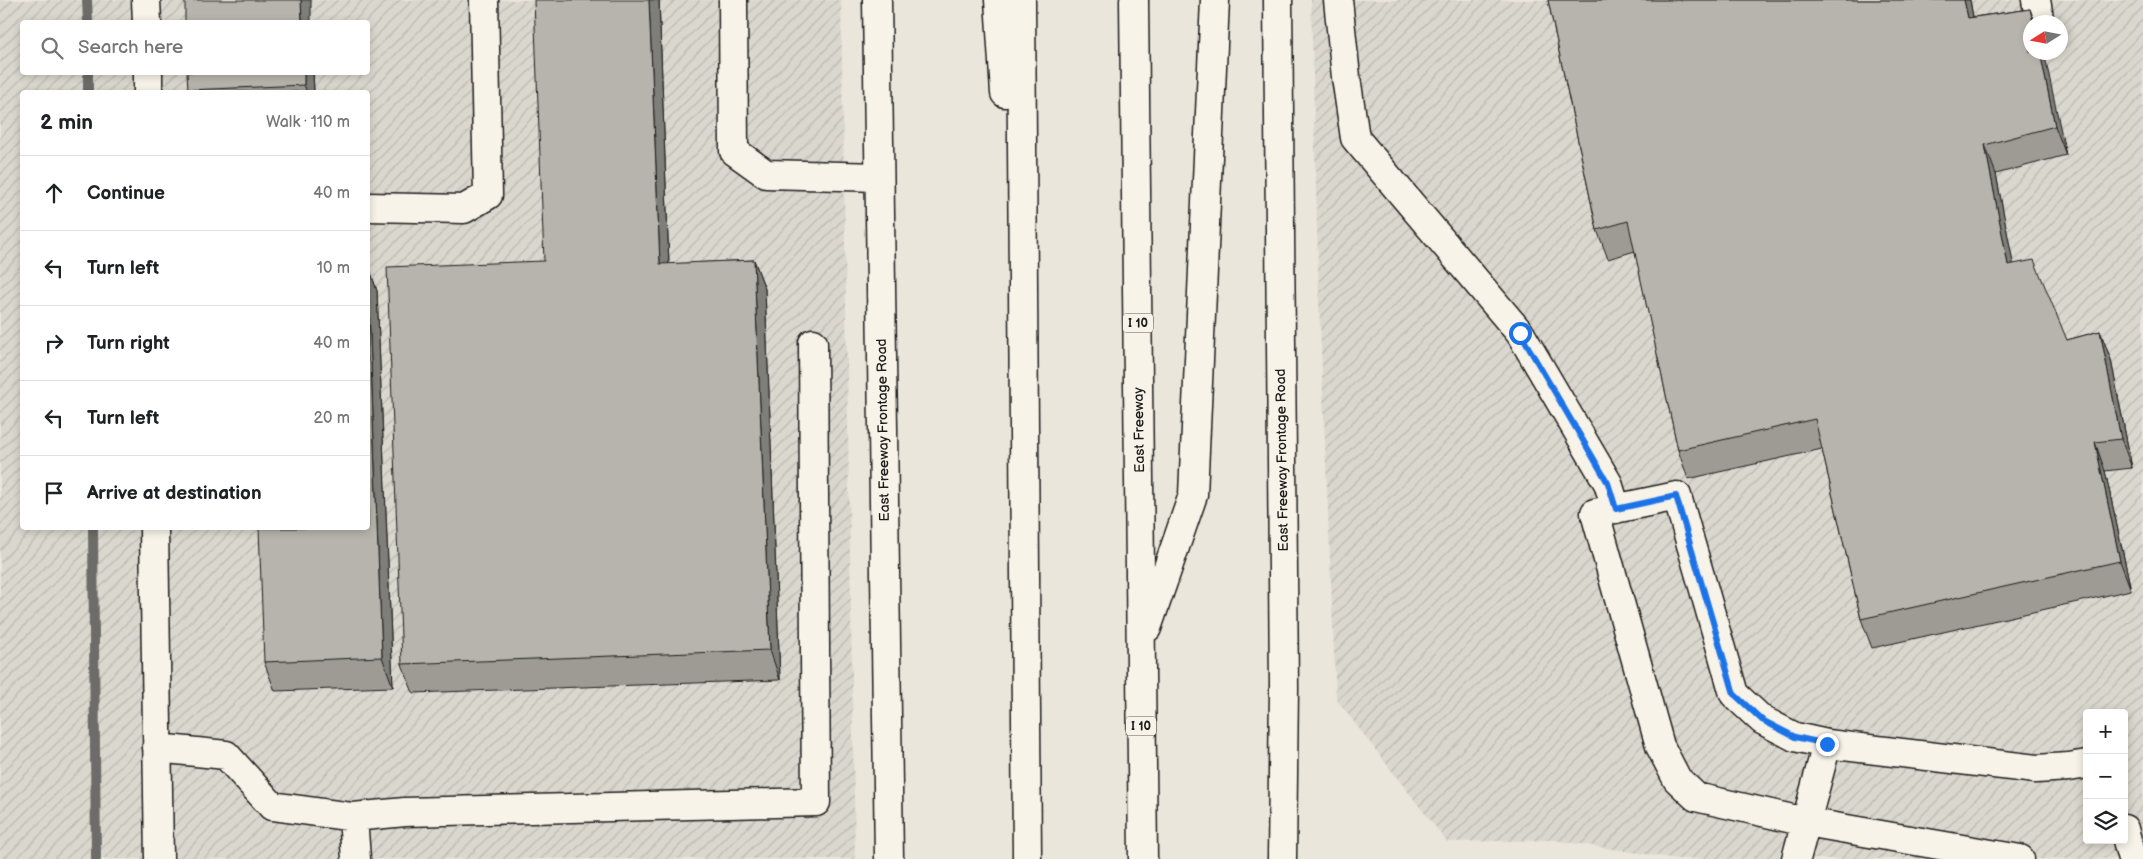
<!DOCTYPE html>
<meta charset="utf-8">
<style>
:root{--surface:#fff;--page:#f6f6f6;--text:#202124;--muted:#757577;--line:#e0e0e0}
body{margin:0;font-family:"Balsamiq Sans",sans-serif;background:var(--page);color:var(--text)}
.controls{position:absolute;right:15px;bottom:15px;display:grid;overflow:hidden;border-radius:5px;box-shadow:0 2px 8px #0003}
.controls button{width:45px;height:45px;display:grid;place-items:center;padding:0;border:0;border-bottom:1px solid var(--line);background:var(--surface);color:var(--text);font:25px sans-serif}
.compass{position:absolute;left:2023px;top:15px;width:45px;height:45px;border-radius:50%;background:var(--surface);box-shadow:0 2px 8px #0003;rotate:259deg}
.stop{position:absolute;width:15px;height:15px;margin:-11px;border:4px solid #1a73e8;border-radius:50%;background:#fff}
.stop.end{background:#1a73e8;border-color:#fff;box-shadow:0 1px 5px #0008}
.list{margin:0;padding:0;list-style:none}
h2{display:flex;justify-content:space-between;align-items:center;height:65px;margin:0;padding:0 20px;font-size:21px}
h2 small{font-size:16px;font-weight:400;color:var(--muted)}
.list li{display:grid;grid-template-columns:32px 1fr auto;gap:15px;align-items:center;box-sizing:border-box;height:75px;padding:0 20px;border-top:1px solid var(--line)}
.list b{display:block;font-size:19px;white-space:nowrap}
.list em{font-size:16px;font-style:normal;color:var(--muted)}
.icon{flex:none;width:28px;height:28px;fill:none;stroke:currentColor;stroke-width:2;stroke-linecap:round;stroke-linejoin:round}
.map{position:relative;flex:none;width:2143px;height:859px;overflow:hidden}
.search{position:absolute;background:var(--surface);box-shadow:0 2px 8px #0003;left:20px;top:20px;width:350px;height:55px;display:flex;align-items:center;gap:12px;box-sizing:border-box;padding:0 18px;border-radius:5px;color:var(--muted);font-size:19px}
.panel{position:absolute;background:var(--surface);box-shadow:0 2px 8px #0003;left:20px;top:90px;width:350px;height:440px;border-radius:5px}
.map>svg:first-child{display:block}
</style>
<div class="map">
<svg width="2143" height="859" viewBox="0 0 2143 859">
<defs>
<pattern id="industrial-furrows" width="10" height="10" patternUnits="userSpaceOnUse" patternTransform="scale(1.25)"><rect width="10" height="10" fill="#dad7ce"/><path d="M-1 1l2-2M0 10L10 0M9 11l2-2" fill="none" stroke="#bab8b0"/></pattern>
</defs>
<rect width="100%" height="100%" fill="#eae6dc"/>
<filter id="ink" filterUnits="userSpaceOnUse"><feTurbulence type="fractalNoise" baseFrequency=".02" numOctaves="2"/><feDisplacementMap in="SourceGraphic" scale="10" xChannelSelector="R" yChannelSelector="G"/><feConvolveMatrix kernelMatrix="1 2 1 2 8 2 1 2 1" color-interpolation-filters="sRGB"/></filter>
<g filter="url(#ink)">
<path fill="url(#industrial-furrows)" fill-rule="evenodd" d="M0,0H841L855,859H0ZM22,22H368V72H22ZM22,92H368V528H22Z
M1311,0H2143V859H1677L1554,840L1447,842L1336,699L1319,301ZM2030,22H2060V52H2030ZM2087,713H2124V840H2087Z"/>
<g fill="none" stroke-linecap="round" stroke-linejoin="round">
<path stroke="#6d6c68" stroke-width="10" d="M87,0L88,22
M88,72V92
M93,528L96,859"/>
<g stroke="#1c1c1c" stroke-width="31">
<path id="minor" d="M146,0L147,22
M733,0L734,151L766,174L879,177
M1338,0L1346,77L1355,138L1520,333L1608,483L1616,509
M2036,0L2039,18
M148,72V92
M368,207L464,209L488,195L484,0
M154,528L159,859
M157,748L226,755L272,806L353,817L356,859
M353,817L405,812L816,802L813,343
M2124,829L2132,859
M1796,859L1827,744
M2020,859L1806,822L1696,797L1677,779L1660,746L1595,513L1677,496L1734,694L1762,720L1795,737L1827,744L2036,769L2069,767L2087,764"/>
</g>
<g stroke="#1c1c1c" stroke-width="31">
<path id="major" d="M877,0L889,859
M1278,0L1284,688L1282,859"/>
</g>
<g stroke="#1c1c1c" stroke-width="31">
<path id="highway" d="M999,0L1005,93
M1021,0L1027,859
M1134,0L1143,859
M1147,628L1193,495L1215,0"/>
</g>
<use href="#minor" stroke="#f7f3e8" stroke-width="28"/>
<use href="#major" stroke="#f7f3e8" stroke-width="28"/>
<use href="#highway" stroke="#f7f3e8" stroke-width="28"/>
</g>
<path fill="#9d9b94" stroke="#1c1c1c" d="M659,0L669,264L754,260L765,289L780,680L413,693L402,664L544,261Z
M1548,0H1970L1973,17L2030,9L2066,155L1996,174L2013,264L2067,340L2100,331L2111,360L2132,468L2105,471L2131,590L1872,648L1861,619L1822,449L1688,479L1678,450L1635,251L1608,259L1597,230Z
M313,72L314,92H189L188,90Z
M368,264L377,291L393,687L275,691L264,662L368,528Z"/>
<path fill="#7f7e78" stroke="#1c1c1c" d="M301,0H311V22H302Z
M649,0H659L670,293L660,264Z
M1964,0H1970L1978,47L1968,18Z
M2030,9L2035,22H2033Z
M2040,52H2044L2066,155L2055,126Z
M304,72H313L314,92H307L304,85Z
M1985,145L1996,174L2019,294L2008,265Z
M754,260L765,289L780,680L770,650Z
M368,264L377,291L393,687L382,657L368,285Z
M2100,331L2111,360L2132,468L2121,439Z
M2095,442L2105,471L2131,590L2120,561Z"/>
<path fill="#b6b4ac" stroke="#1c1c1c" d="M185,0H301L302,22H185Z
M534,0H649L660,264L754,260L770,650L402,664L387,267L544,261Z
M1548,0H1964L1968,18L2030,9L2033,22H2030V52H2040L2055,126L1985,145L2008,265L2034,260L2067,340L2100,331L2121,439L2095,442L2120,561L1861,619L1815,419L1678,450L1628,221L1597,230Z
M187,72H304V85L188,90Z
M368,285L382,657L264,662L259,528H368Z"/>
</g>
<g fill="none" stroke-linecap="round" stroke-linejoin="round" filter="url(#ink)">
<path stroke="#1a73e8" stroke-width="6" d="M1520,333L1608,483L1616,509L1676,496L1734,694L1762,720L1795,737L1827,744"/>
</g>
<g text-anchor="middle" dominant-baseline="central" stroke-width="4.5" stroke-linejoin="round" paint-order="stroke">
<g fill="#f7f3e8" stroke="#5e5c59" stroke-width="1">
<rect x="1123" y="313.5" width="30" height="19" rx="4"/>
<rect x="1126" y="716.5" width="30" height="19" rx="4"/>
</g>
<g font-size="12" font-weight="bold" fill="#1c1c1c">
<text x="1138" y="323">I 10</text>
<text x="1141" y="726">I 10</text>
</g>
<g font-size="14" fill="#1c1c1c" stroke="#f7f3e8">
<text transform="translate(883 430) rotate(-91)">East Freeway Frontage Road</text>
<text transform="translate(1139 430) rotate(-91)">East Freeway</text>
<text transform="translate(1282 460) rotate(-91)">East Freeway Frontage Road</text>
</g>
</g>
</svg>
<div class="controls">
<button>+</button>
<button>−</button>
<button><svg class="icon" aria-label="layers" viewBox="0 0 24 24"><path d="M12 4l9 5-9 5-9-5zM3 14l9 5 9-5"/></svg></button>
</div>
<svg class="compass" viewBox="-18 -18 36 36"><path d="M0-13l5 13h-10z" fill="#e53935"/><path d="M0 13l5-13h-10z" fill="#757577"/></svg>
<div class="stop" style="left:1520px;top:333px"></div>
<div class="stop end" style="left:1827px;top:744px"></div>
<div class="search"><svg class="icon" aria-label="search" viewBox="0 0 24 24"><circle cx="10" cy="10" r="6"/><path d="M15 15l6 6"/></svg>Search here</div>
<section class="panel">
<h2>2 min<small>Walk · 110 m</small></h2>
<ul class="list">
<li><svg class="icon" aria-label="ahead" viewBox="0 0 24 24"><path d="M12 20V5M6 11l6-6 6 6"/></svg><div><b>Continue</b></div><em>40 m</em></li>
<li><svg class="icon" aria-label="left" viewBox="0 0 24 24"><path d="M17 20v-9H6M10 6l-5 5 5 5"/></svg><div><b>Turn left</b></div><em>10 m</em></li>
<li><svg class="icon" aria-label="right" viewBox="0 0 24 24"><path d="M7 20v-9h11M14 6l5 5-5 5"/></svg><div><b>Turn right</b></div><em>40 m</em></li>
<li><svg class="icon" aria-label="left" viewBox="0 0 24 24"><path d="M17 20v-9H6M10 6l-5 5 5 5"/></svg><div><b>Turn left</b></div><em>20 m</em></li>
<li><svg class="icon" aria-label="arrive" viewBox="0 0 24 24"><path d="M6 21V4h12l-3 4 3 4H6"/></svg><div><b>Arrive at destination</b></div></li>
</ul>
</section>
</div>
